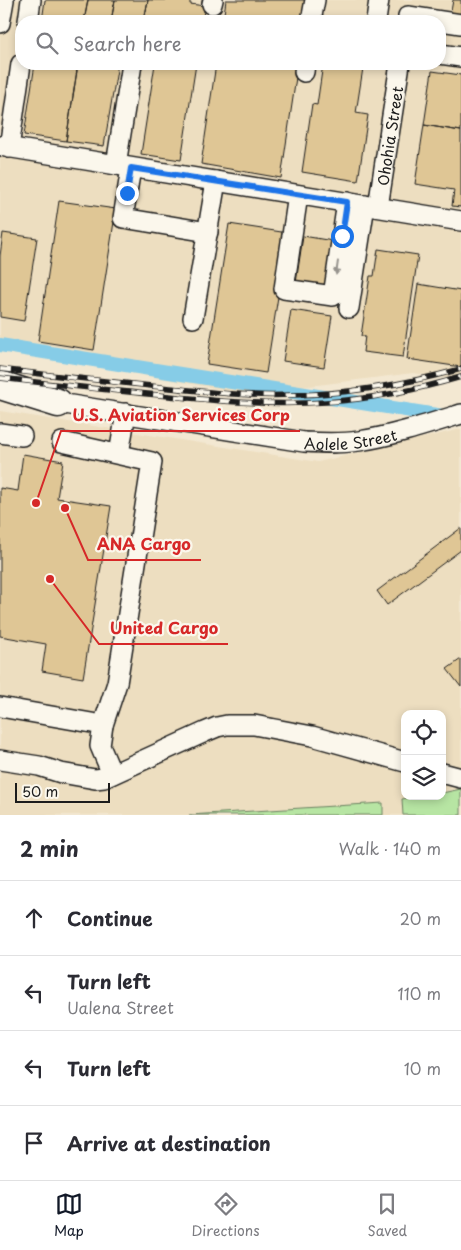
<!DOCTYPE html>
<meta charset="utf-8">
<style>
:root{--surface:#fff;--page:#f2f2f3;--text:#2b2b33;--muted:#7c7c81;--line:#e1e1e2;--accent:#111827}
body{margin:0;font-family:"Playpen Sans",sans-serif;background:var(--page);color:var(--text)}
.controls{position:absolute;right:15px;bottom:15px;display:grid;overflow:hidden;border-radius:10px;box-shadow:0 2px 8px #0003}
.controls button{width:45px;height:45px;display:grid;place-items:center;padding:0;border:0;border-bottom:1px solid var(--line);background:var(--surface);color:var(--text);font:25px sans-serif}
.scale{position:absolute;left:15px;bottom:12px;width:95px;box-sizing:border-box;padding-left:5px;border:2px solid #1c1c1c;border-top:0;font-size:14px;line-height:18px;white-space:nowrap;color:#1c1c1c;-webkit-text-stroke:4px #fbf7ec;paint-order:stroke}
.stop{position:absolute;width:15px;height:15px;margin:-11px;border:4px solid #1a73e8;border-radius:50%;background:#fff}
.stop.end{background:#1a73e8;border-color:#fff;box-shadow:0 1px 5px #0008}
.list{margin:0;padding:0;list-style:none}
h2{display:flex;justify-content:space-between;align-items:center;height:65px;margin:0;padding:0 20px;font-size:21px}
h2 small{font-size:16px;font-weight:400;color:var(--muted)}
.list li{display:grid;grid-template-columns:32px 1fr auto;gap:15px;align-items:center;box-sizing:border-box;height:75px;padding:0 20px;border-top:1px solid var(--line)}
.list b{display:block;font-size:19px;white-space:nowrap}
.list p{margin:0;font-size:16px;white-space:nowrap;color:var(--muted)}
.list em{font-size:16px;font-style:normal;color:var(--muted)}
.icon{flex:none;width:28px;height:28px;fill:none;stroke:currentColor;stroke-width:2;stroke-linecap:round;stroke-linejoin:round}
.map{position:relative;flex:none;width:461px;height:815px;overflow:hidden}
.search{position:absolute;background:var(--surface);box-shadow:0 2px 8px #0003;left:15px;right:15px;top:15px;height:55px;display:flex;align-items:center;gap:12px;box-sizing:border-box;padding:0 18px;border-radius:20px;color:var(--muted);font-size:19px}
.sheet{height:365px;background:var(--surface)}
nav{display:flex;justify-content:space-around;align-items:center;box-sizing:border-box;height:70px;border-top:1px solid var(--line);background:var(--surface);font-size:14px;color:var(--muted)}
nav a{display:grid;justify-items:center;gap:2px}
nav .on{color:var(--accent)}
.map>svg:first-child{display:block}
</style>
<div class="map">
<svg width="461" height="815" viewBox="0 0 461 815">
<rect width="100%" height="100%" fill="#f3e8d2"/>
<filter id="ink" filterUnits="userSpaceOnUse"><feTurbulence type="fractalNoise" baseFrequency=".02" numOctaves="2"/><feDisplacementMap in="SourceGraphic" scale="10" xChannelSelector="R" yChannelSelector="G"/><feConvolveMatrix kernelMatrix="1 2 1 2 8 2 1 2 1" color-interpolation-filters="sRGB"/></filter>
<g filter="url(#ink)">
<path fill="#eddec0" fill-rule="evenodd" d="M0,0H461V380L413,373L247,394L0,349ZM21,21H440V64H21Z
M0,411L318,462L461,429V815H0ZM405,714H442V796H405Z"/>
<path fill="#b7e5a3" stroke="#6a8060" d="M461,789V815H403L402,799L421,796H442V793Z
M383,803V815H189Z"/>
<g fill="none" stroke-linecap="round" stroke-linejoin="round">
<path stroke="#86cce7" stroke-width="14" d="M0,345L449,417"/>
</g>
<path fill="#dfc695" stroke="#1c1c1c" d="M45,0H88L84,21H42Z
M88,0H115L111,21H84Z
M115,0H148L144,21H111Z
M148,0H190V4L205,6L202,21H144Z
M226,0H308L305,21H223Z
M453,0H461V18L450,17Z
M35,64H78L66,141L24,135Z
M78,64H118L104,146L66,141Z
M155,64H196L181,160L141,154Z
M216,64H298L281,178L201,164Z
M323,64H337L363,68L356,113L368,115L358,181L302,172L312,104L317,105Z
M432,71L461,75V131L424,125Z
M424,125L461,131V207L452,206L454,190L415,184Z
M59,201L116,209L94,350L38,341Z
M229,224L288,233L266,373L207,364Z
M3,233L37,238L24,321L0,317V256Z
M303,236L339,242L332,288L296,283Z
M378,249L418,255L403,357L363,352L365,336H361L370,276H374Z
M418,284L461,291V367L407,359Z
M291,310L332,316L324,367L283,361Z
M23,454L63,461L57,498L111,506L83,678L42,671L46,644L0,636V488L18,491Z
M461,528V550L387,605L377,591Z
M461,659V687L447,669Z"/>
<g fill="none" stroke-linecap="round" stroke-linejoin="round">
<g stroke="#1c1c1c" stroke-width="22">
<g id="minor">
<path d="M212,4L213,0"/>
<path d="M408,16L461,24"/>
<path d="M28,21L31,0"/>
<path d="M311,21L315,0"/>
<path d="M376,21L379,0"/>
<path d="M0,23L4,0"/>
<path d="M440,54L461,57"/>
<path d="M304,72L305,64"/>
<path d="M0,146L461,221"/>
<path d="M9,148L21,64"/>
<path d="M116,165L132,64"/>
<path d="M131,168L123,218L208,232"/>
<path d="M298,195L284,289L333,296L347,202"/>
<path id="s1" d="M378,207L400,64"/>
<path d="M349,308L365,205"/>
<path d="M193,318L216,181"/>
<path id="s2" d="M46,401L304,442C322,443 340,444 359,441C392,436 429,424 461,414"/>
<path d="M0,433L22,436"/>
<path d="M62,442L152,462L117,683L103,725L100,746L112,774"/>
<path d="M119,454L126,413"/>
<path d="M0,707L103,725"/>
<path d="M0,760L39,766L61,773L95,779L104,778L205,732L217,727L227,725H254L312,736L405,762"/>
<path d="M442,773L461,778"/>
</g>
</g>
<g stroke="#1c1c1c" stroke-width="31">
<path id="highway" d="M0,385L58,403"/>
</g>
<use href="#minor" stroke="#fbf7ec" stroke-width="19"/>
<use href="#highway" stroke="#fbf7ec" stroke-width="28"/>
<g stroke="#1c1c1c" stroke-width="5.5">
<path id="rail" d="M0,369C57,376 114,382 170,388C211,392 251,397 292,395C349,394 406,384 461,369
M0,378C53,384 106,390 159,395C215,401 270,406 326,402C372,399 417,390 461,377"/>
</g>
<use href="#rail" stroke="#fbf7ec" stroke-width="4" stroke-dasharray="11" stroke-linecap="butt"/>
</g>
<defs><path id="oneway-solid" d="M-6-.8H1V-3.2L6.5 0L1 3.2V.8H-6Z" transform="scale(1.25)"/></defs>
<use fill="#97948e" href="#oneway-solid" transform="translate(337 268) rotate(98)"/>
</g>
<g fill="none" stroke-linecap="round" stroke-linejoin="round" filter="url(#ink)">
<path stroke="#1a73e8" stroke-width="6" d="M127,193L131,168L347,202L342,236"/>
</g>
<g text-anchor="middle" dominant-baseline="central" stroke-width="4.5" stroke-linejoin="round" paint-order="stroke">
<g font-size="15" fill="#1c1c1c" stroke="#fbf7ec">
<text stroke="none"><textPath href="#s1" startOffset="72">Ohohia Street</textPath></text>
<text stroke="none"><textPath href="#s2" startOffset="308">Aolele Street</textPath></text>
</g>
</g>
<path fill="none" stroke="#d62828" stroke-width="2" d="M36 503L61 431H300M65 508L88 560H201M50 579L99 644H228"/>
<g fill="#d62828" stroke="#fbf7ec" stroke-width="2">
<circle cx="36" cy="503" r="5"/>
<circle cx="65" cy="508" r="5"/>
<circle cx="50" cy="579" r="5"/>
</g>
<g font-size="16" text-anchor="middle" font-weight="bold" fill="#d62828" stroke="#fbf7ec" stroke-width="4.5" stroke-linejoin="round" paint-order="stroke">
<text x="181" y="421">U.S. Aviation Services Corp</text>
<text x="144" y="550">ANA Cargo</text>
<text x="164" y="634">United Cargo</text>
</g>
</svg>
<div class="controls">
<button><svg class="icon" aria-label="locate" viewBox="0 0 24 24"><circle cx="12" cy="12" r="6"/><path d="M12 2v4M12 18v4M2 12h4M18 12h4"/></svg></button>
<button><svg class="icon" aria-label="layers" viewBox="0 0 24 24"><path d="M12 4l9 5-9 5-9-5zM3 14l9 5 9-5"/></svg></button>
</div>
<div class="scale">50 m</div>
<div class="stop" style="left:342px;top:236px"></div>
<div class="stop end" style="left:127px;top:193px"></div>
<div class="search"><svg class="icon" aria-label="search" viewBox="0 0 24 24"><circle cx="10" cy="10" r="6"/><path d="M15 15l6 6"/></svg>Search here</div>
</div>
<section class="sheet">
<h2>2 min<small>Walk · 140 m</small></h2>
<ul class="list">
<li><svg class="icon" aria-label="ahead" viewBox="0 0 24 24"><path d="M12 20V5M6 11l6-6 6 6"/></svg><div><b>Continue</b></div><em>20 m</em></li>
<li><svg class="icon" aria-label="left" viewBox="0 0 24 24"><path d="M17 20v-9H6M10 6l-5 5 5 5"/></svg><div><b>Turn left</b><p>Ualena Street</p></div><em>110 m</em></li>
<li><svg class="icon" aria-label="left" viewBox="0 0 24 24"><path d="M17 20v-9H6M10 6l-5 5 5 5"/></svg><div><b>Turn left</b></div><em>10 m</em></li>
<li><svg class="icon" aria-label="arrive" viewBox="0 0 24 24"><path d="M6 21V4h12l-3 4 3 4H6"/></svg><div><b>Arrive at destination</b></div></li>
</ul>
</section>
<nav>
<a class="on"><svg class="icon" aria-label="map" viewBox="0 0 24 24"><path d="M3 6l6-2 6 2 6-2v14l-6 2-6-2-6 2zM9 4v14M15 6v14"/></svg>Map</a>
<a><svg class="icon" aria-label="directions" viewBox="0 0 24 24"><path d="M12 3l9 9-9 9-9-9zM9 14v-3h6M13 9l2 2-2 2"/></svg>Directions</a>
<a><svg class="icon" aria-label="saved" viewBox="0 0 24 24"><path d="M7 4h10v16l-5-4-5 4z"/></svg>Saved</a>
</nav>
